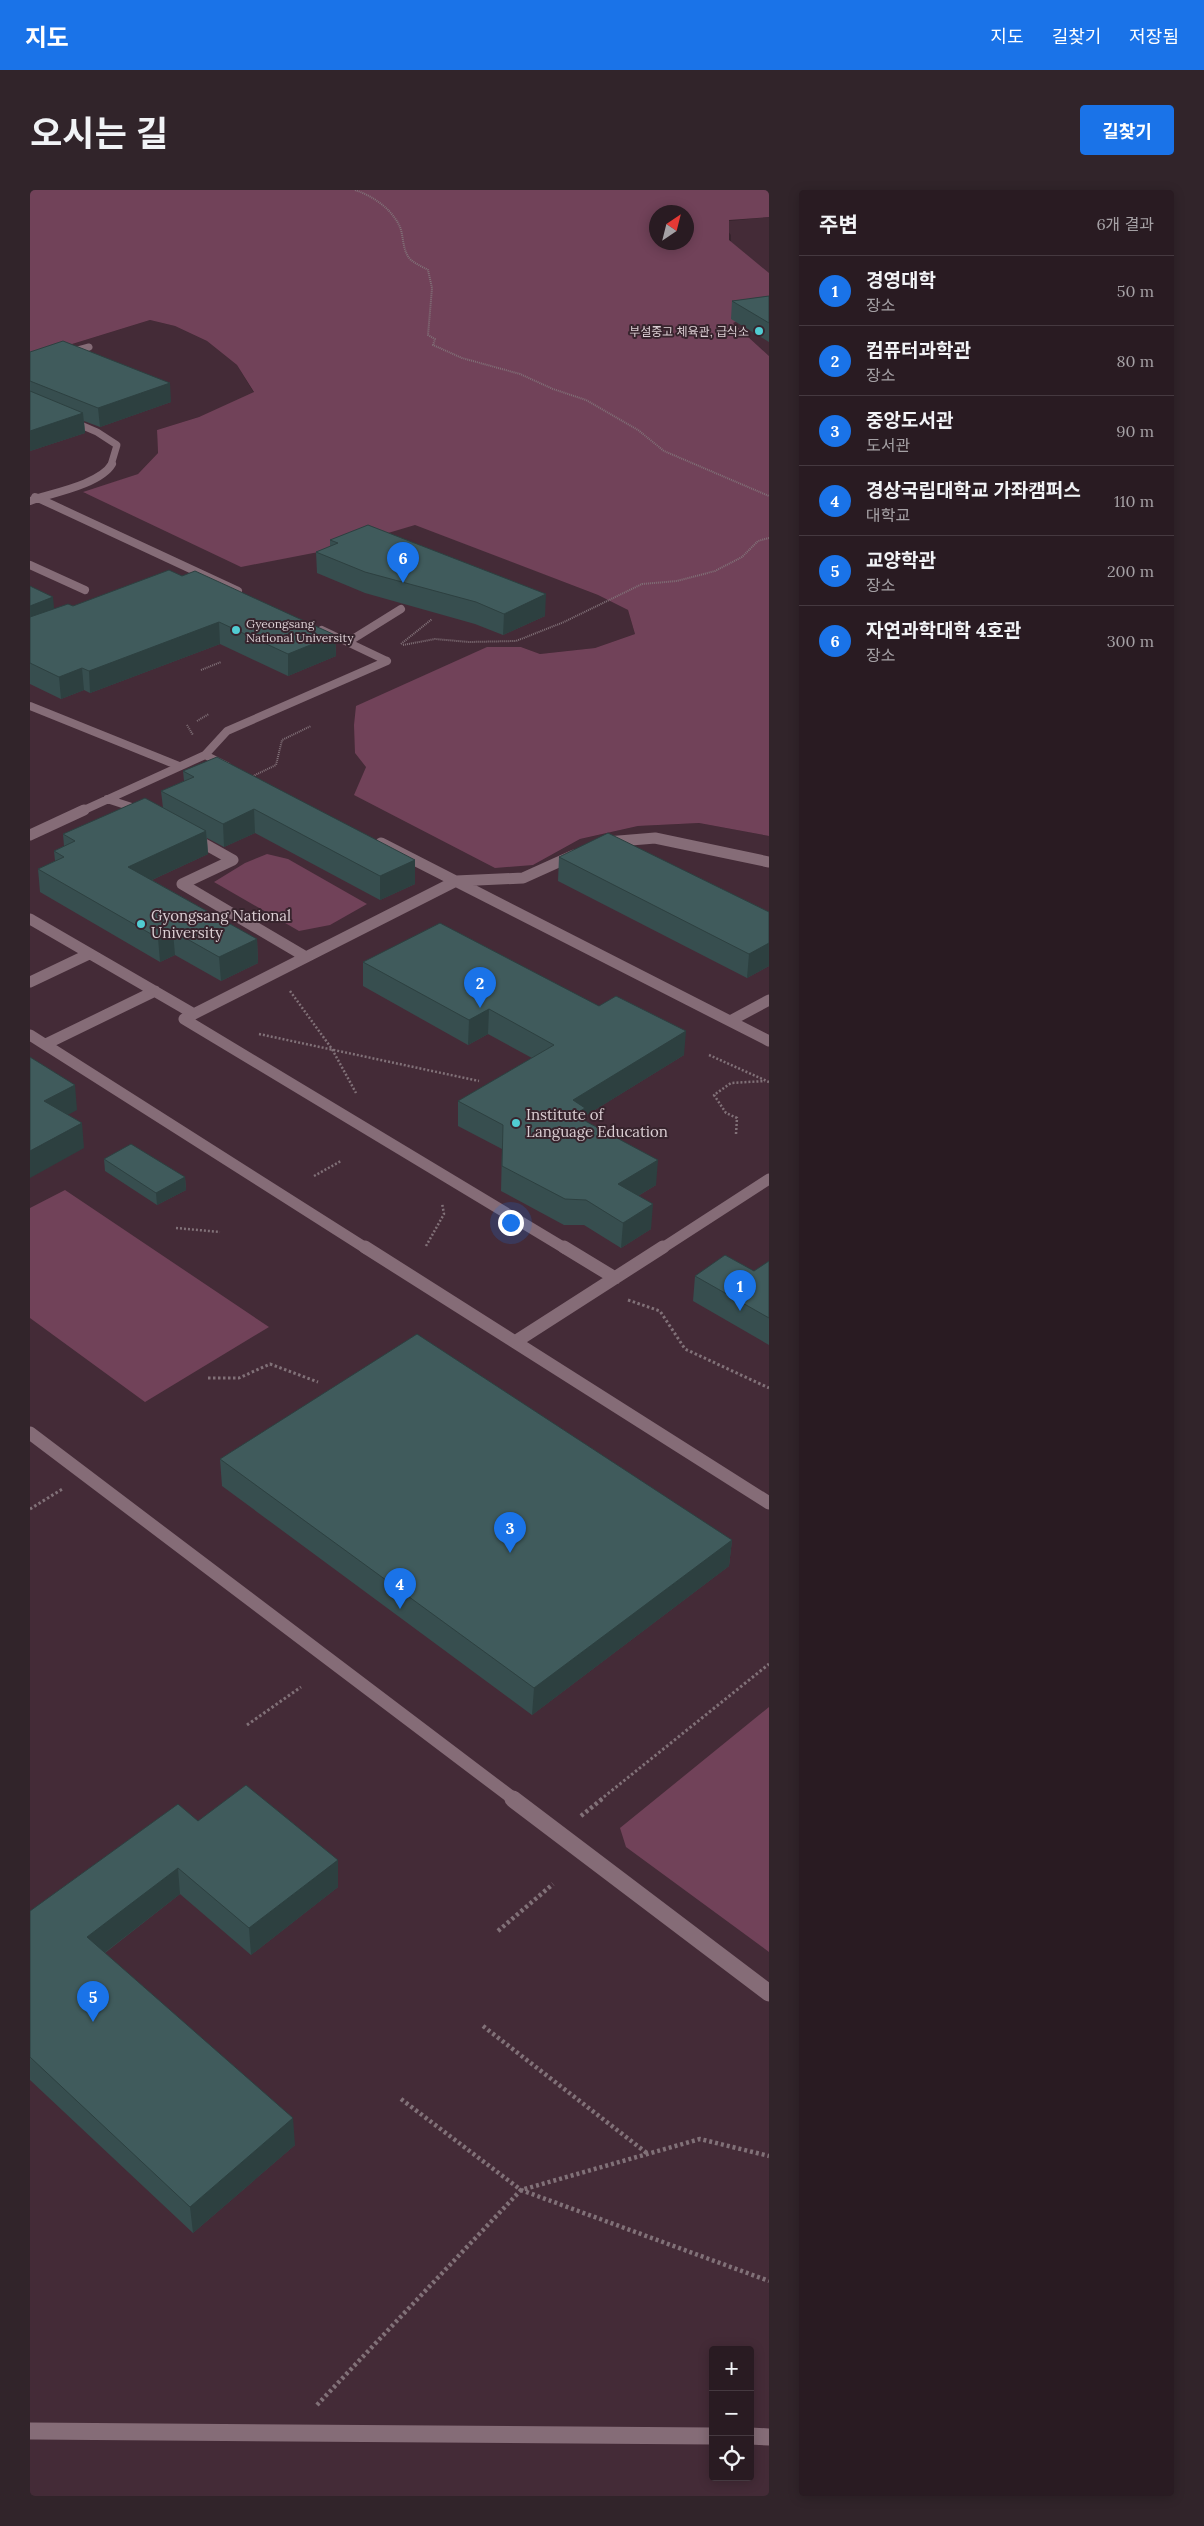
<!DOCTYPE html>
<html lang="ko">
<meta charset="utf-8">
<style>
:root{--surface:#291b22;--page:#31242a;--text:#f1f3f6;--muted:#a5a1a5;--line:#453940;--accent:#1a73e8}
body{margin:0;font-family:Lora,"Noto Sans KR",serif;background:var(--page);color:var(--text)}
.controls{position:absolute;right:15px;bottom:15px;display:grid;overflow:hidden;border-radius:5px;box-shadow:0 2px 12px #0003}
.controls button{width:45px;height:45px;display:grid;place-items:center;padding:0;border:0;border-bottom:1px solid var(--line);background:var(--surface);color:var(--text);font:25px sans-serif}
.compass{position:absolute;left:619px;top:15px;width:45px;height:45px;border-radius:50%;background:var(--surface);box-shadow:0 2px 12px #0003;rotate:35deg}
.you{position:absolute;left:480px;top:1032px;width:18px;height:18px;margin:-12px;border:4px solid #fff;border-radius:50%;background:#1a73e8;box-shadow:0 0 0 8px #1a73e833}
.badge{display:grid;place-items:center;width:32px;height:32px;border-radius:50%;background:var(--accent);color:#fff;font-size:16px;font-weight:700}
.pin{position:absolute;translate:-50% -41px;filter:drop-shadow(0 1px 2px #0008)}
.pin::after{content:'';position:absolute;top:26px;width:18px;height:15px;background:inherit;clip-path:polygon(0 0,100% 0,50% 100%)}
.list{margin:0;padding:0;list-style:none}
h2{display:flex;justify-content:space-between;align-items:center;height:65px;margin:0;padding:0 20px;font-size:21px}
h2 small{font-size:16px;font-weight:400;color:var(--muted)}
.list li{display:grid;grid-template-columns:32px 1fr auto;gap:15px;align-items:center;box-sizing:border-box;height:70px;padding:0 20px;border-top:1px solid var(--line)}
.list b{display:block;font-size:19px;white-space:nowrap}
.list p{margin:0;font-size:16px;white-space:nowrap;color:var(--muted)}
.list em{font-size:16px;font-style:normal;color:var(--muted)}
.icon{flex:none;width:28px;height:28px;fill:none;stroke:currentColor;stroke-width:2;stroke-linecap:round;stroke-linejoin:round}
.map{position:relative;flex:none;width:739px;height:2306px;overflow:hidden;border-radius:5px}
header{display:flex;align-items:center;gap:30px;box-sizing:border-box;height:70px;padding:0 25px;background:var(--accent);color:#fff}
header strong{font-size:24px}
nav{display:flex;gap:28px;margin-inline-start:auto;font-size:18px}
.intro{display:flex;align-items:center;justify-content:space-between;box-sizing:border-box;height:120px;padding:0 30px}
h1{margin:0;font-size:35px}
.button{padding:12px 22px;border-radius:5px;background:var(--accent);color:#fff;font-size:18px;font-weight:700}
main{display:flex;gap:30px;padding:0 30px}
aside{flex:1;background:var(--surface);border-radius:5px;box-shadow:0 2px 12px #0003}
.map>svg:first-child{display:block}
</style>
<header>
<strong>지도</strong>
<nav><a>지도</a><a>길찾기</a><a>저장됨</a></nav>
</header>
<div class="intro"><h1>오시는 길</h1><a class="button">길찾기</a></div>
<main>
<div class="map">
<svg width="739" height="2306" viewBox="0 0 739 2306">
<rect width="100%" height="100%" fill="#37242d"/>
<path fill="#442b37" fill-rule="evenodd" d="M739,27V93L717,65L701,52V45L690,32Z
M739,122V166L703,133L727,123Z
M120,130L145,136L177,151L207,175L224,203L169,227L127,240L128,263L108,284L54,303L304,359L385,334L568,405L598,420L605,444L565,458L510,464L491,457L336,577L325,605L503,675L550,649L608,636L669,633L739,646V2306H0V167ZM683,2160H720V2287H683Z"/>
<path fill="#714259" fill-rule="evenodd" d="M0,0H739V27L699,30V50L739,83V122L727,123L703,133L739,166V646L669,633L608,636L550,649L503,675L465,678L324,605L336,577L325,563L324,535L326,516L457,457H491L510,464L565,458L605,444L598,420L568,405L385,335L304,359L211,377L53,302L108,284L128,263L127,240L169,227L224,202L207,175L177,151L145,136L120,130L0,167ZM626,22H656V52H626Z
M237,664L258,669L337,714L300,735L269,741L184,692L215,673Z
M35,1000L239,1137L115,1212L0,1128V1018Z
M739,1517V1762L596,1657L590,1638Z"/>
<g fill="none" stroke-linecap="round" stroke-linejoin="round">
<path stroke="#817178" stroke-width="2" stroke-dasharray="1 1" stroke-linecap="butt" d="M325,0C343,6 362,19 370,37C374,47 372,61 381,70C386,74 393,77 398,80L402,98L398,145L405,149L403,155L432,168L490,184L523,199L556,210L608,240L634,261L739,306
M371,454L402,429
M373,455L405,449L439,452L486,451L534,432L612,394L647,391L685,381L712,367L728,351L739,348
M171,480L191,472
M167,531L179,524
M157,535L163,545
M221,587L246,575L252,550L281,536"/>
<path stroke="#817178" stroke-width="2.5" stroke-dasharray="2 2" stroke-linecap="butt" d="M260,801L302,859L326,903
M229,844L449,891
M679,865L739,892
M706,944L707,928L696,923L684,905L701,893L735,891
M284,986L311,971
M146,1038L190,1042
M396,1056L414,1024L412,1013"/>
<path stroke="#817178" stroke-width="3" stroke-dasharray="2.5 2.5" stroke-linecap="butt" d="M598,1110L630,1121L655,1159L739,1198
M178,1188H209L240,1174L288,1192
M0,1319L34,1298
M217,1535L271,1497
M570,1610L739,1474"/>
<path stroke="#817178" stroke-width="4.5" stroke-dasharray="3 3" stroke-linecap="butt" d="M551,1626L572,1609
M468,1741L523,1694
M453,1836L618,1964
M371,1909L491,2000L739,2091
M287,2215L491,2000L670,1949L739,1966"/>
<path stroke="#856c77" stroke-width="7" d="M37,163L59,157
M39,230L67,242L87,255L81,275"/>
<path stroke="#856c77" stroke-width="8" d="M5,307L8,308C28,302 71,293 82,274
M0,311L8,308L208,401
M0,375L55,400
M292,440L357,471
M318,452L371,419
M0,516L149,576
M175,565L197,576
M77,609L114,621
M52,621L175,565L197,541L357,471"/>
<path stroke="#856c77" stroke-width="11" d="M111,620L114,621
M0,645L54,620
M577,652L625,648L739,672
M351,653L739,851
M152,694L203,670L162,647
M152,694L276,767
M0,729L164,824
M0,792L59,764
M154,829L426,691L493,688L544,665
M154,829L536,1059
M700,831L739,810
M0,845L337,1059
M16,854L125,801
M631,1059L739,989"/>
<path stroke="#856c77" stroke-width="13" d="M335,1057L739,1313
M534,1057L585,1088
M485,1152L633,1057
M0,1243L485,1610"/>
<path stroke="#856c77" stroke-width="17" d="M483,1609L739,1803
M0,2241L683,2246
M720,2246L739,2247"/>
</g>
<path fill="#374e4f" d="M739,106V152L701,129L702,111Z
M0,162L141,212L70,237L54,231L55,243L0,261Z
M300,350L515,426L473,445L445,434L335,403L287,383L286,362L300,357Z
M152,386L305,445L306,466L258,486L190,454L60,503L54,500L31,509L0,494V396L24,419L43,416Z
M153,581L385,670V694L350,710L225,643L194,657L177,648L178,664L122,690L227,749L228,773L191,791L145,765L130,772L10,702L8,679L25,671L24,661L34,656L33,644L133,618L131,601L154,591Z
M529,667L739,722V776L717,788L528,691Z
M333,772L654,865L555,926V931L626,995L608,1006L621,1039L591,1058L554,1035H534L471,1001L472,959L428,936V911L502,868L458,844L438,855L333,796Z
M74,969L155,987L156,1000L127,1015L75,981Z
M739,1071V1155L663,1111L665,1086L724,1081Z
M190,1269L702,1350L699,1376L502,1525L192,1296Z
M168,1631L308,1697L221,1765L150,1704L75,1763L265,1955L163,2043L0,1890V1721Z"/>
<path fill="#2d4040" d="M140,193L141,212L70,237L68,218Z
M53,223L55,243L0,261V241Z
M516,404L515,426L473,445L474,424Z
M23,407L25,428L0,438V416Z
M189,432L190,454L60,503L59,481Z
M305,445L306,466L258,486V464Z
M52,478L54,500L31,509L29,487Z
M224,619L225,643L194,657L193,634Z
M176,641L178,664L100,700L98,677Z
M385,670V694L350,710V686Z
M143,741L145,765L130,772L128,748Z
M227,749L228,773L191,791L189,767Z
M739,753V776L717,788L719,764Z
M459,819L458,844L438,855L439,830Z
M656,841L654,865L555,926L554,942L542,950L543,910Z
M45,895L47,920L17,936L14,911Z
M52,933L54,958L0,988V961Z
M628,970L626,995L586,1019L588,994Z
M155,987L156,1000L127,1015L126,1003Z
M623,1014L621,1039L591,1058L593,1033Z
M702,1350L699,1376L502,1525L504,1498Z
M308,1670V1697L221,1765L219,1738Z
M148,1678L150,1704L60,1774L57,1747Z
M263,1928L265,1955L163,2043L160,2017Z"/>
<path fill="#405b5c" stroke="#2d4040" d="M739,106V133L702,111Z
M33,151L140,193L68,218L0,191V162Z
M0,201L53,223L0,241Z
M338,335L516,404L474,424L446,412L335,382L286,362L308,353L300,350Z
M139,380L152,386L165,381L305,445L258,464L189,432L59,481L52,478L29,487L0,473V427L38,414L43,416Z
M0,396L23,407L0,416Z
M187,567L385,670L350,686L224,619L193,634L131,601L164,587L153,581Z
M115,608L176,641L98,677L227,749L189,767L143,741L128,748L8,679L34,667L24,661L45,651L33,644Z
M578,643L739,722V753L719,764L529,667Z
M410,733L569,816L586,806L656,841L543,910L555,918L544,925L628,970L588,994L623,1014L593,1033L556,1010L535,1009L472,976L473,935L428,911L524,855L459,819L439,830L333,772Z
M0,867L45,895L14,911L52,933L0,961Z
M101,954L155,987L126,1003L74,969Z
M695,1065L724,1081L739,1071V1128L665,1086Z
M387,1144L702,1350L504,1498L190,1269Z
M216,1595L308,1670L219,1738L148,1678L57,1747L263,1928L160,2017L0,1867V1721L148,1614L168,1631Z"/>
<g fill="#51ccd2" stroke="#37242d" stroke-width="2">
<circle cx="729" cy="141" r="5"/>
<circle cx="206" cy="440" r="5"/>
<circle cx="111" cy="734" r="5"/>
<circle cx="486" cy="933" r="5"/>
</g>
<g text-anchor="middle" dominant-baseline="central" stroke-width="4" stroke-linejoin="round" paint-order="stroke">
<g font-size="12" fill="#dbced3" stroke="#37242d" text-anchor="end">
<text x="719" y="141">부설중고 체육관, 급식소</text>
<text x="216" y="433" text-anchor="start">Gyeongsang<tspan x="216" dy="14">National University</tspan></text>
</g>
<g font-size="15" fill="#dbced3" stroke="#37242d" text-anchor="start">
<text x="121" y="725">Gyongsang National<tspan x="121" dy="17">University</tspan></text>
<text x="496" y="924">Institute of<tspan x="496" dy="17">Language Education</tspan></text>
</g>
</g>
</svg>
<div class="controls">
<button>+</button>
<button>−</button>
<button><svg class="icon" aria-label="locate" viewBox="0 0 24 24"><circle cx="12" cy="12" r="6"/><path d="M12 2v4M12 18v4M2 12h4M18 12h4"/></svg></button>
</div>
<svg class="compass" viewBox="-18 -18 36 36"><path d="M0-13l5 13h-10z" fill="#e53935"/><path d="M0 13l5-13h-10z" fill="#a5a1a5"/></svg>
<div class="you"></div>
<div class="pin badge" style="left:710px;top:1121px">1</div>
<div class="pin badge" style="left:450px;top:818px">2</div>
<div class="pin badge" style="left:480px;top:1363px">3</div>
<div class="pin badge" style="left:370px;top:1419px">4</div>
<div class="pin badge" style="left:63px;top:1832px">5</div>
<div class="pin badge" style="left:373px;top:393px">6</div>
</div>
<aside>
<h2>주변<small>6개 결과</small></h2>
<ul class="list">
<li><span class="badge">1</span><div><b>경영대학</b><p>장소</p></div><em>50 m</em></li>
<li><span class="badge">2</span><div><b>컴퓨터과학관</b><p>장소</p></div><em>80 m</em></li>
<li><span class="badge">3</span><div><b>중앙도서관</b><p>도서관</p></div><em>90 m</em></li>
<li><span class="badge">4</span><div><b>경상국립대학교 가좌캠퍼스</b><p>대학교</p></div><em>110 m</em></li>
<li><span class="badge">5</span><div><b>교양학관</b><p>장소</p></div><em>200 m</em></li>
<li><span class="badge">6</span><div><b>자연과학대학 4호관</b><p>장소</p></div><em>300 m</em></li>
</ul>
</aside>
</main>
